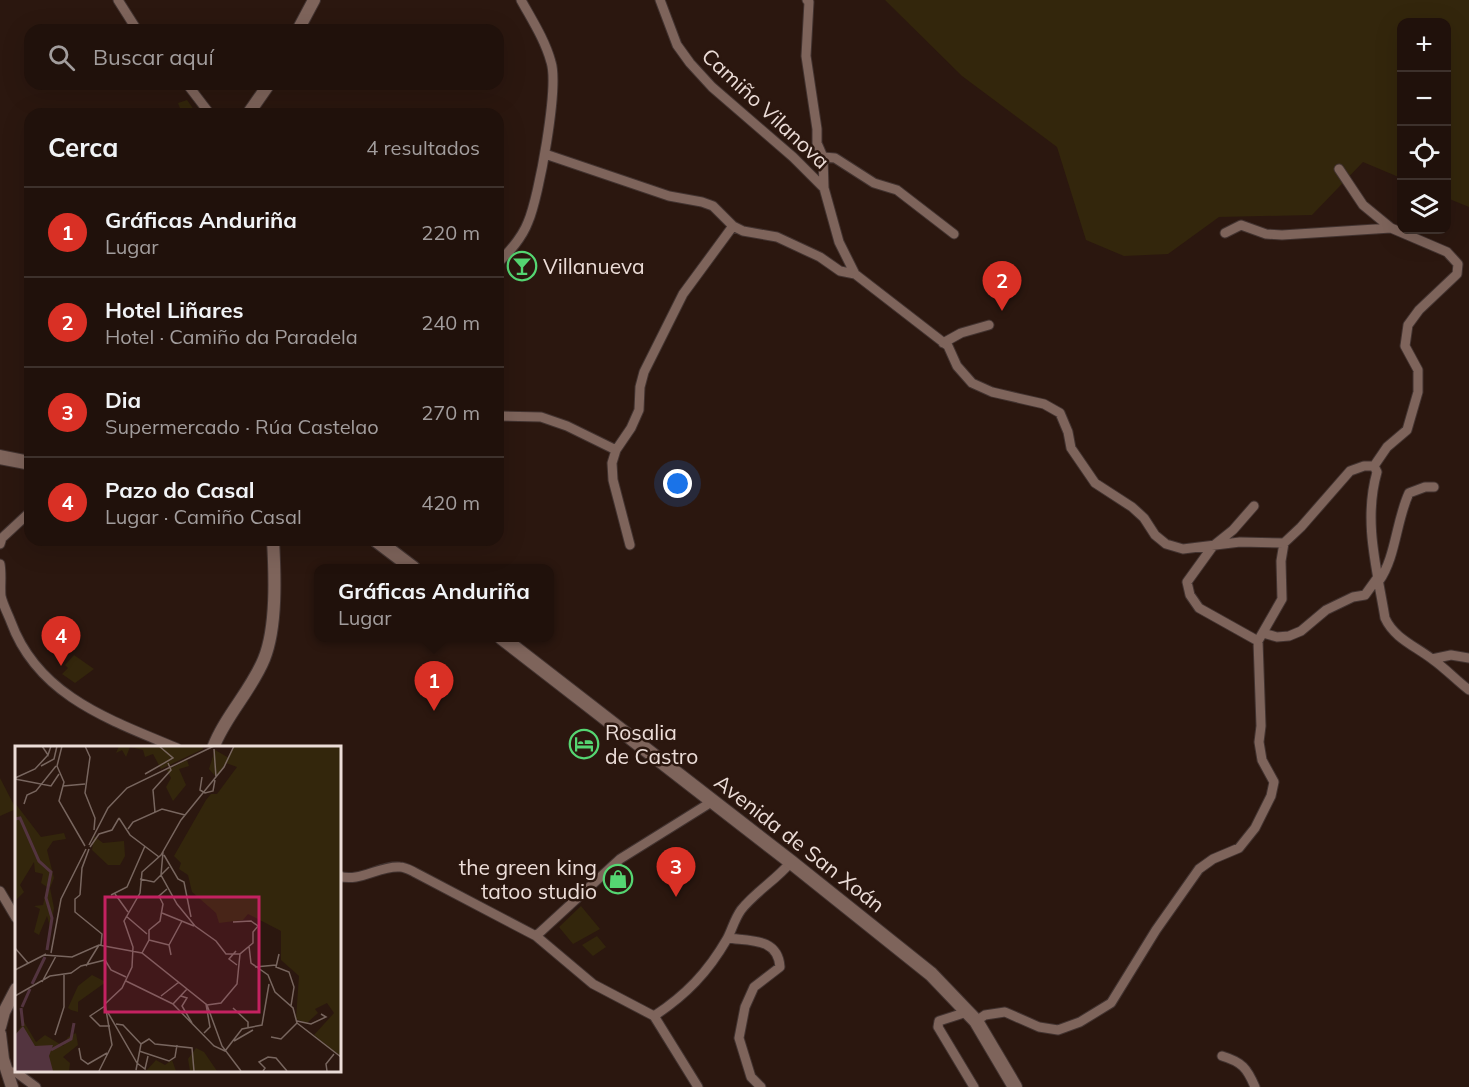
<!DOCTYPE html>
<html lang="es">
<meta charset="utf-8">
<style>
:root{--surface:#20110b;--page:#281a14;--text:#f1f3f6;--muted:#a29d9d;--line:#3d312c;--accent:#d93025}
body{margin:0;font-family:Mulish,sans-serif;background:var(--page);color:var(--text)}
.controls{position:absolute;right:18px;top:18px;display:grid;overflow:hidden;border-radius:12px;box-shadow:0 6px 24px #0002}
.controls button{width:54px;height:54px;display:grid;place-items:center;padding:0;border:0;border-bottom:2px solid var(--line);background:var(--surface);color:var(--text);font:30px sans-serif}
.you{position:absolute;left:678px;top:484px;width:21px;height:21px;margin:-15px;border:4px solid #fff;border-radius:50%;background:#1a73e8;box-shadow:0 0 0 9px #1a73e833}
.badge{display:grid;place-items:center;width:39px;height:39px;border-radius:50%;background:var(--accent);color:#fff;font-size:20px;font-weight:700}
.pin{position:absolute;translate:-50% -50px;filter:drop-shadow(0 2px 3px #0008)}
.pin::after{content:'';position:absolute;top:32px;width:21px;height:18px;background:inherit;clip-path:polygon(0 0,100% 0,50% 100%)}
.popup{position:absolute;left:314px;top:564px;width:240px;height:78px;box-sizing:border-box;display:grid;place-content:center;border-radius:12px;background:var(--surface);filter:drop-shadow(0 2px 4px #0005);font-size:20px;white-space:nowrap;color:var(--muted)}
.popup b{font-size:22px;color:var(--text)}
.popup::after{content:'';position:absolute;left:50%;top:100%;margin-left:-12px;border:12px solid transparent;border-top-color:var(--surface)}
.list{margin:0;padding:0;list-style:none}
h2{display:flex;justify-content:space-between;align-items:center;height:78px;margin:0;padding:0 24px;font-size:26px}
h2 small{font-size:20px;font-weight:400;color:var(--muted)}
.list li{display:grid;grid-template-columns:39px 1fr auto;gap:18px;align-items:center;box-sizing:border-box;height:90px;padding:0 24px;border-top:2px solid var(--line)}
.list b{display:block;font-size:22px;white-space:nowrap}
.list p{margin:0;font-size:20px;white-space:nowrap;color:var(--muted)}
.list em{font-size:20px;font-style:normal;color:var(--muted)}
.icon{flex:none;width:33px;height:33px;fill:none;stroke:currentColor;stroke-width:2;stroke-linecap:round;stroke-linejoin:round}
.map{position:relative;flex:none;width:1469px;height:1087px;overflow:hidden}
.search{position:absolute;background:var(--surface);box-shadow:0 6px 24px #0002;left:24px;top:24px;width:480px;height:66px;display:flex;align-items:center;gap:15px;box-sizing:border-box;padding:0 21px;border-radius:18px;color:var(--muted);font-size:22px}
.panel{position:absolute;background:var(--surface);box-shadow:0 6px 24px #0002;left:24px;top:108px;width:480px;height:438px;border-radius:18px}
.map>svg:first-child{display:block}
</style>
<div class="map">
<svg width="1469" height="1087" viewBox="0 0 1469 1087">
<rect width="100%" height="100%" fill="#2b170f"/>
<path fill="#33260c" d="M885,0H1469V207L1447,198L1446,22H1402L1401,178L1363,162L1312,215L1219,217L1168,254L1124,256L1086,240L1057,147L962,76Z
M187,100L197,114H182L178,103Z
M74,655L94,669L75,683L62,674L68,668L65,665Z
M0,778L16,809L0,816Z
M581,906L600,929L573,944L559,927Z
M597,936L606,947L593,956L582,945Z"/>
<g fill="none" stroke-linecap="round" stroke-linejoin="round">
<g stroke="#423330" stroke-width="11">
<path id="minor" d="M118,0L137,30
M660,0L677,45L690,63L712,87L793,157L824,188L839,242L855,274L948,346L957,366L972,383L992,392L1044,404L1060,413L1068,432L1071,448L1095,483L1132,507L1144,518L1155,535L1166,544L1183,549L1240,542L1284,543
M807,0L809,2L806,56L817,129V143L823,157L824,188
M187,84L210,114
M545,154L669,196L702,202L713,206L733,226L743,231L777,237L820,257L840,271L855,274
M823,157L835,158L874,183L897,190L954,234
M1339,169L1363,205L1391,228
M1225,233L1241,225L1266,234L1282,235L1391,228L1447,252L1458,264L1457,274L1419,310L1408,325L1405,346L1418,370V392L1407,430L1387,447L1374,466
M498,263C510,251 522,238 528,222C539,197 559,87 551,62C545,40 532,20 521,0
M943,343L961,333L989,325
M498,416L541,417L567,426L616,450
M1374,466L1377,472C1363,521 1377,569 1385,618C1394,638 1415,646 1432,659C1445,668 1456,680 1469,690
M1254,506L1233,530L1213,546L1187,582L1190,595L1199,608L1258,641
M0,544L2,538L30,512
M630,545L613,480L612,463L616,450L631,428L639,410L640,387L644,372L683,294L733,226
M0,564C2,575 0,586 1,596C3,605 8,614 11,622C38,696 110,720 177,748
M1379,581C1396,557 1396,521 1409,493L1425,487H1434
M1263,633L1277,637L1289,636L1301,631L1326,610L1353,597L1365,595L1378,577
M1432,659L1451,655L1469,658
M339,876C359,883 380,865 400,867C405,867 410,870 414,872L536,936L593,984L654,1016
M0,891L16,918
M536,936L620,859L713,801
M728,938C748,941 778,937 780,967L754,987L745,1007L739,1038L751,1077L761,1087
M967,1012L939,1021L938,1027L974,1087
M976,1021L985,1015L1005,1012L1039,1027L1058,1030L1080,1022L1111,1003L1156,930L1199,869L1213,859L1239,848L1255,828L1271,796L1274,782L1262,760L1259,742L1261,726L1258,641L1282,599L1281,561L1284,543L1301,527L1350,471L1364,466H1374
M1222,1056C1242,1062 1247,1068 1255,1087
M7,1071L17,1073L36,1087
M698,1087L654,1016C686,995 708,972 727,939C732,930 734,920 741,910C755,892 776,880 791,862"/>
</g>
<g stroke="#423330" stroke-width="14">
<path id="tertiary" d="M298,30L314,0
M248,114L269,84
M213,748C225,716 251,691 264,659C277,627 275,575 273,540
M0,1027L4,1012L16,989
M0,1034L3,1059L12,1087"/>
</g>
<g stroke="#423330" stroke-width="16">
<path id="secondary" d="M0,457L30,463
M376,540L413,568
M502,638L791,862L931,974L976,1021L1015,1087"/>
</g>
<use href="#minor" stroke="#7e645b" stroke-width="9"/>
<use href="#tertiary" stroke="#7e645b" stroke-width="12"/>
<use href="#secondary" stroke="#7e645b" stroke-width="14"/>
</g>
<defs>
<g id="bar-ring" transform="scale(1.5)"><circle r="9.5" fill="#2b170f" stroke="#55d672" stroke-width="1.5"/><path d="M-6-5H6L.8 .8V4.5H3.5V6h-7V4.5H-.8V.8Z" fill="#55d672"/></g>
<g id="hotel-ring" transform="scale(1.5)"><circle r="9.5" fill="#2b170f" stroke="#55d672" stroke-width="1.5"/><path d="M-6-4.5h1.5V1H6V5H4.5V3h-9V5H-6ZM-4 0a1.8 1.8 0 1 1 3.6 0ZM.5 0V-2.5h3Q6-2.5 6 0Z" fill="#55d672"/></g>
<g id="shop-ring" transform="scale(1.5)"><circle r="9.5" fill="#2b170f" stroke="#55d672" stroke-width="1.5"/><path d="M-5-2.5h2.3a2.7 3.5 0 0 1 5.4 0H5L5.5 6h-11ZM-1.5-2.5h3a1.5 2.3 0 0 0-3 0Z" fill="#55d672"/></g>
</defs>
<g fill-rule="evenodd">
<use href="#bar-ring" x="522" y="266"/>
<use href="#hotel-ring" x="584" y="744"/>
<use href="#shop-ring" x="618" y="879"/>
</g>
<g text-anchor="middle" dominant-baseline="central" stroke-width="5" stroke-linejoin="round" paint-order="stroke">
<g font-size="21" fill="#ecddd8" stroke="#2b170f">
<text transform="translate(766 108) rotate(43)">Camiño Vilanova</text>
<text transform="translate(800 843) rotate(38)">Avenida de San Xoán</text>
</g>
<g font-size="21" fill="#ecddd8" stroke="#2b170f" text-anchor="start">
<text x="543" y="266">Villanueva</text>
<text x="605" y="732">Rosalia<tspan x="605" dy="24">de Castro</tspan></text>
<text x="597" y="867" text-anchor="end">the green king<tspan x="597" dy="24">tatoo studio</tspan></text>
</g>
</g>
<g transform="translate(15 746)">
<rect width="326" height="326" fill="#2b170f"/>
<path d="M104,0H187L188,3L146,23L138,8L130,11L128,4L115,1L111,11L107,4L101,7ZM219,0H325V310L299,289L319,267L312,257L300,263L303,267L292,277L281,273L284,230L266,214V185L233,168L228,174L204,177L201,167L177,146L173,129L164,123L166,117L159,110L191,54L196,48H202L222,21L211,17L201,31L194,23L200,4L214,12ZM172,14L174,20L164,23L171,39L158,55L151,41L156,32L152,24ZM0,57L26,91L49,87L51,93L38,95L32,104L39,132L35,142L39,162L36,184L32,170L24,189L19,186L25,163L19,160L28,159L32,141L26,137L28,128L20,126L19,116L5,139L9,146L0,155ZM79,90L88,97L109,95L110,110L105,119H93L77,104ZM77,229L91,236L63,256V266L56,264L53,262L63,240ZM9,276L21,296L30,289L48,300L53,291L61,287L63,299L48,311L55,317L54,325H0V289ZM181,302L189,306L202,325H175L173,313ZM141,314L150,319L157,314L161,325H131Z" fill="#33260c"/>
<path d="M8,280L20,300L38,299L34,310L38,325H0V289Z" fill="#53343f"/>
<path fill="none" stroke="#53343f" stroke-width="3" d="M0,73L5,72L24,115L36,126L31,152L37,172L32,204M17,238L30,211M7,261L15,243M6,262L8,280M36,304L56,293L59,277"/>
<path fill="none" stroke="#78665f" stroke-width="1.5" d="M27,0L33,9L36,0M47,0L42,20L49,36L44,55L70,100M70,0L75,11L70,47L80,72L79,84M199,3L201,31M26,20L39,13L42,0M130,28L158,12L144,0M187,31L185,44L190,47L198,45L200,34M0,32L20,23L33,9M0,33L36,40L44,28M48,40L70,38M9,58L12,49L21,45L41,20M140,66L138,44L156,24L153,17M104,72L115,89L144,111M113,83L118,76L147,63L170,69M74,99L93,62L112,42L199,0M75,101L84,88L97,84L104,72M148,106L146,129L162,158L180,180L201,195L211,208H225M149,109L163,133L169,136L176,171M125,133L139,136L154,121M100,148L113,166M65,149L60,153V166L87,188L86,199M65,149L67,122L74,103M96,149L112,141L130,100M147,167L179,180M111,170L132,188M134,194L154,199M234,200L236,217L253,229L260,246L278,262L282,277M0,202L13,217M221,205L214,213L222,219M36,207L46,153L71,103M127,207L134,194V184L145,175L148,158L144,150L152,143M264,208L261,221L274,226L279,241L276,260M29,209L57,211L84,199L127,207L192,259L207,300L226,325M156,209L154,199L167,175M90,214L96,224L111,231M71,220L84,199M240,221L261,219M0,224L31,208M111,235L158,258M27,236L41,210M172,243L158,258L199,300L210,305L227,283L247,279L254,238M0,250L35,230L56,227L66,220L90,214M146,250L164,236M166,250L172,252L167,260L177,277M192,259L206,257L222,238L225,208L238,197V186L243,180L236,175L218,176M90,260L75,270L85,280H95M218,262L233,276V282M92,265L122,317L130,323L133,310M282,275L296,278L311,271L306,268M282,277L326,311M101,278L108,279L126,298M189,287L195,281L191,258M40,289L49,261V229M256,291L266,293L282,277M219,295L238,284M126,298L134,293L140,298L177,302L179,325M64,302L66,313L73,318L92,307M124,305L154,315L160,311L162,299M121,324L126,298M84,325L97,299L90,258L107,242L117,221L118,201L109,175L125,147L127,126L146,109L166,74L209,21L219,0M248,325L250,322L244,316L253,311L261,312L272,325M312,325L311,318L319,308"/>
<path fill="#c42261" fill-opacity="0.15" stroke="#c42261" stroke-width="3" d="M90,151H244V266H90Z"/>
<rect width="326" height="326" fill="none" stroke="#ecddd8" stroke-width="3"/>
</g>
</svg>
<div class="controls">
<button>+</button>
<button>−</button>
<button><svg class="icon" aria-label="locate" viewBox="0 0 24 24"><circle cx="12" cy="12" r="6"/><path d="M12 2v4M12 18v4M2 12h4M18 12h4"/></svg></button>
<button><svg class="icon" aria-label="layers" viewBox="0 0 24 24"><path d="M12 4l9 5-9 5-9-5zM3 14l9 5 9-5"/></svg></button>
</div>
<div class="you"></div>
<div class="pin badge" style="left:434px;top:711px">1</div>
<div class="popup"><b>Gráficas Anduriña</b>Lugar</div>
<div class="pin badge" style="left:1002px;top:311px">2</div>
<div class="pin badge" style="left:676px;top:897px">3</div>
<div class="pin badge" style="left:61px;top:666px">4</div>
<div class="search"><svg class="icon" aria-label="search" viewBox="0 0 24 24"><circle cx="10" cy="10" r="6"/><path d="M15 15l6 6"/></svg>Buscar aquí</div>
<section class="panel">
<h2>Cerca<small>4 resultados</small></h2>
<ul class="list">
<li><span class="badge">1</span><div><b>Gráficas Anduriña</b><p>Lugar</p></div><em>220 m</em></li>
<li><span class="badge">2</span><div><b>Hotel Liñares</b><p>Hotel · Camiño da Paradela</p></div><em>240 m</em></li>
<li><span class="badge">3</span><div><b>Dia</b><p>Supermercado · Rúa Castelao</p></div><em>270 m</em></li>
<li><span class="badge">4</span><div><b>Pazo do Casal</b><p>Lugar · Camiño Casal</p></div><em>420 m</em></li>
</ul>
</section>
</div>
